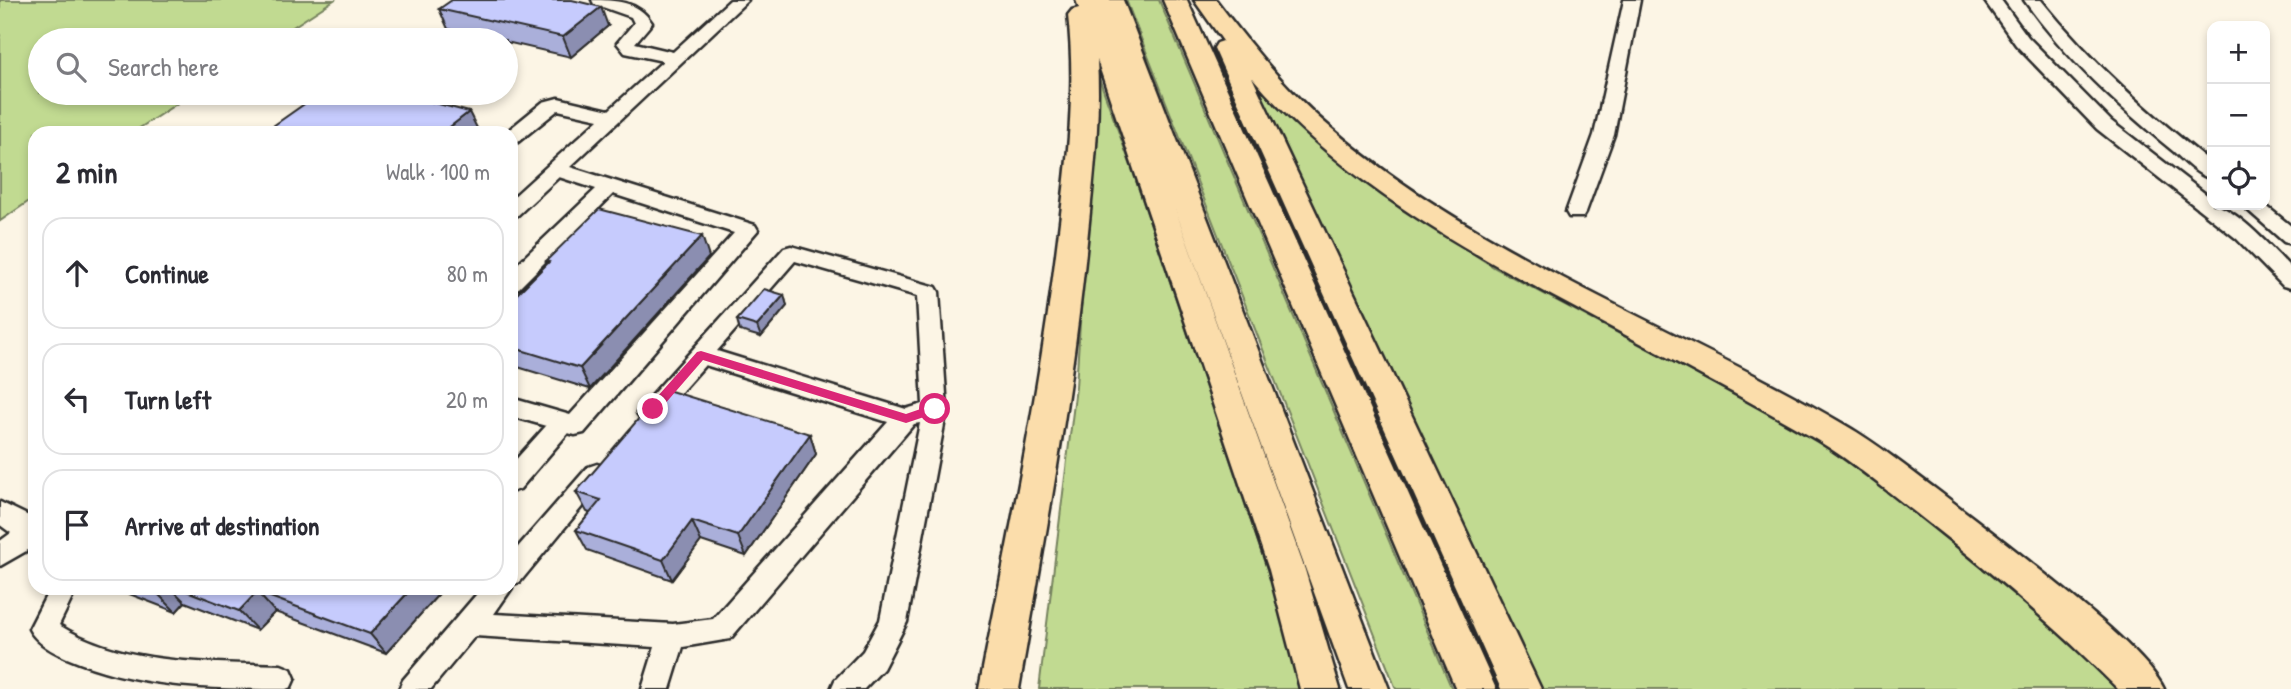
<!DOCTYPE html>
<meta charset="utf-8">
<style>
:root{--surface:#fff;--page:#f2f2f3;--text:#2b2b33;--muted:#7c7c81;--line:#e1e1e2}
body{margin:0;font-family:"Patrick Hand",sans-serif;background:var(--page);color:var(--text)}
.controls{position:absolute;right:21px;top:21px;display:grid;overflow:hidden;border-radius:14px;box-shadow:0 4px 10px #0003}
.controls button{width:63px;height:63px;display:grid;place-items:center;padding:0;border:0;border-bottom:2px solid var(--line);background:var(--surface);color:var(--text);font:35px sans-serif}
.stop{position:absolute;width:21px;height:21px;margin:-16px;border:5px solid #db2777;border-radius:50%;background:#fff}
.stop.end{background:#db2777;border-color:#fff;box-shadow:0 2px 7px #0008}
.list{margin:0;padding:0;list-style:none}
h2{display:flex;justify-content:space-between;align-items:center;height:91px;margin:0;padding:0 28px;font-size:30px}
h2 small{font-size:23px;font-weight:400;color:var(--muted)}
.list li{display:grid;grid-template-columns:46px 1fr auto;gap:21px;align-items:center;box-sizing:border-box;height:112px;margin:0 14px 14px;padding:0 14px;border:2px solid var(--line);border-radius:21px}
.list b{display:block;font-size:26px;white-space:nowrap}
.list em{font-size:23px;font-style:normal;color:var(--muted)}
.icon{flex:none;width:38px;height:38px;fill:none;stroke:currentColor;stroke-width:2;stroke-linecap:round;stroke-linejoin:round}
.map{position:relative;flex:none;width:2291px;height:689px;overflow:hidden}
.search{position:absolute;background:var(--surface);box-shadow:0 4px 10px #0003;left:28px;top:28px;width:490px;height:77px;display:flex;align-items:center;gap:18px;box-sizing:border-box;padding:0 24px;border-radius:38px;color:var(--muted);font-size:26px}
.panel{position:absolute;background:var(--surface);box-shadow:0 4px 10px #0003;left:28px;top:126px;width:490px;height:469px;border-radius:21px}
.map>svg:first-child{display:block}
</style>
<div class="map">
<svg width="2291" height="689" viewBox="0 0 2291 689">
<rect width="100%" height="100%" fill="#fcf5e5"/>
<filter id="ink" filterUnits="userSpaceOnUse"><feTurbulence type="fractalNoise" baseFrequency=".0143" numOctaves="2"/><feDisplacementMap in="SourceGraphic" scale="14" xChannelSelector="R" yChannelSelector="G"/><feConvolveMatrix kernelMatrix="1 2 1 2 8 2 1 2 1" color-interpolation-filters="sRGB"/></filter>
<g filter="url(#ink)">
<path fill="#c1da91" stroke="#76825e" stroke-width="2" d="M0,0H334L273,40H40V93H193L132,133H35V197L0,221Z
M1126,0H1159L1452,689H1396Z
M1245,69L1362,178L1429,225L1495,268L1809,434L1886,485L1962,543L2125,689H1540Z
M1096,70L1132,169L1295,652L1305,689H1039L1076,387Z"/>
<g fill="none" stroke-linecap="round" stroke-linejoin="round">
<g stroke="#2b2b2b" stroke-width="5">
<path id="minor" d="M592,0C615,0 639,1 652,23L635,43L673,52L730,0H748L570,167L755,225L758,230L584,433L575,435L568,433L520,489L511,492V465L546,426L511,416V398L570,415L734,233L613,194L519,288L511,290V270L596,189L559,177L518,215L511,217V199L599,119L558,110L518,142L511,144V133H505L543,102L558,98L609,110L663,61L625,53L617,43L634,23L631,17L594,4Z
M1624,0H1640L1614,135L1586,212L1583,217H1569L1566,212L1594,135Z
M1984,0H2001L2028,37L2111,121L2212,199V205C2234,205 2275,252 2291,268V288L2283,286L2237,239L2097,129L2016,45Z
M2024,0H2041C2091,62 2150,114 2212,163V179C2198,176 2184,161 2173,151C2118,106 2065,58 2024,0Z
M2242,205H2265L2291,226V244L2284,242Z
M791,246L936,287L939,292L947,409L907,622L883,669L864,689H831L835,680L863,651L880,620L920,423L914,424L730,639L683,647L670,689H642L655,647L475,636L431,689H399L403,680L482,588H511V555L588,467L597,464L606,467L609,474L520,582L511,585L512,588L494,614L673,624L713,619L888,422L705,365L657,419L649,422L641,419L637,413L641,407L784,248ZM795,261L917,296L923,404L906,409L717,351Z
M0,502L35,519V546L0,566V541L11,533L0,525Z
M50,588H77L59,625C125,666 206,662 281,665L291,669L295,678L291,687L286,689C211,689 137,688 67,658C53,652 36,643 29,629Z"/>
</g>
<g stroke="#2b2b2b" stroke-width="5">
<path id="highway" d="M1076,0H1123L1389,689H1349L1172,200L1305,570L1340,689H1300L1269,570L1097,60C1101,124 1092,189 1086,252C1071,399 1044,544 1019,689H979C1007,544 1038,400 1056,254C1066,174 1077,95 1068,15L1072,10L1079,8Z
M1163,0H1187L1496,689H1456Z
M1194,0H1216C1251,46 1287,91 1331,128C1476,254 1679,327 1845,425C1878,444 1907,468 1937,490C1972,517 2007,543 2040,570C2072,596 2148,655 2164,689H2118C2055,625 1986,568 1916,513C1883,488 1852,461 1817,440C1738,394 1657,352 1577,309C1459,247 1339,180 1252,77L1541,689H1501L1214,48L1217,43L1223,41Z"/>
</g>
<use href="#minor" fill="#fcf5e5" fill-rule="evenodd"/>
<use href="#highway" fill="#fbddab" fill-rule="evenodd"/>
</g>
<path fill="#aaafda" stroke="#2b2b2b" stroke-width="2" d="M439,9L608,26L571,57L506,42V40H496L448,29Z
M709,257L590,389L511,365V300L547,264L546,261Z
M784,295L787,306L761,337L740,331L737,320Z
M810,434L816,454L746,556L701,541L672,580L587,550L576,530L590,513L587,512L576,492Z
M114,588H444L386,653L275,612L257,630L185,602L176,612Z"/>
<path fill="#8b8eb1" stroke="#2b2b2b" stroke-width="2" d="M601,7L608,26L571,57L563,37Z
M469,112L479,132L477,133H442Z
M702,236L709,257L590,389L580,368Z
M784,295L787,306L761,337L757,326Z
M810,434L816,454L746,556L738,536Z
M692,521L701,541L672,580L663,560Z
M160,588H171L185,602L176,612L156,592Z
M412,588H444L386,653L370,634Z
M257,592L275,612L257,630L239,611Z"/>
<path fill="#c6cbfd" stroke="#2b2b2b" stroke-width="2" d="M452,0H572L601,7L563,37L439,9Z
M320,93H397L469,112L442,133H263Z
M599,209L702,236L580,368L511,347V300L549,262L546,261Z
M764,289L784,295L757,326L737,320Z
M664,389L810,434L738,536L692,521L663,560L576,530L601,500L576,492Z
M145,588H160L156,592Z
M179,588H412L370,634L257,592L239,611Z"/>
</g>
<path fill="#db2777" d="M701,351L906,414L935,404L941,409L939,412L906,423L703,360L657,413H649V406L697,352Z"/>
</svg>
<div class="controls">
<button>+</button>
<button>−</button>
<button><svg class="icon" aria-label="locate" viewBox="0 0 24 24"><circle cx="12" cy="12" r="6"/><path d="M12 2v4M12 18v4M2 12h4M18 12h4"/></svg></button>
</div>
<div class="stop" style="left:935px;top:409px"></div>
<div class="stop end" style="left:653px;top:409px"></div>
<div class="search"><svg class="icon" aria-label="search" viewBox="0 0 24 24"><circle cx="10" cy="10" r="6"/><path d="M15 15l6 6"/></svg>Search here</div>
<section class="panel">
<h2>2 min<small>Walk · 100 m</small></h2>
<ul class="list">
<li><svg class="icon" aria-label="ahead" viewBox="0 0 24 24"><path d="M12 20V5M6 11l6-6 6 6"/></svg><div><b>Continue</b></div><em>80 m</em></li>
<li><svg class="icon" aria-label="left" viewBox="0 0 24 24"><path d="M17 20v-9H6M10 6l-5 5 5 5"/></svg><div><b>Turn left</b></div><em>20 m</em></li>
<li><svg class="icon" aria-label="arrive" viewBox="0 0 24 24"><path d="M6 21V4h12l-3 4 3 4H6"/></svg><div><b>Arrive at destination</b></div></li>
</ul>
</section>
</div>
